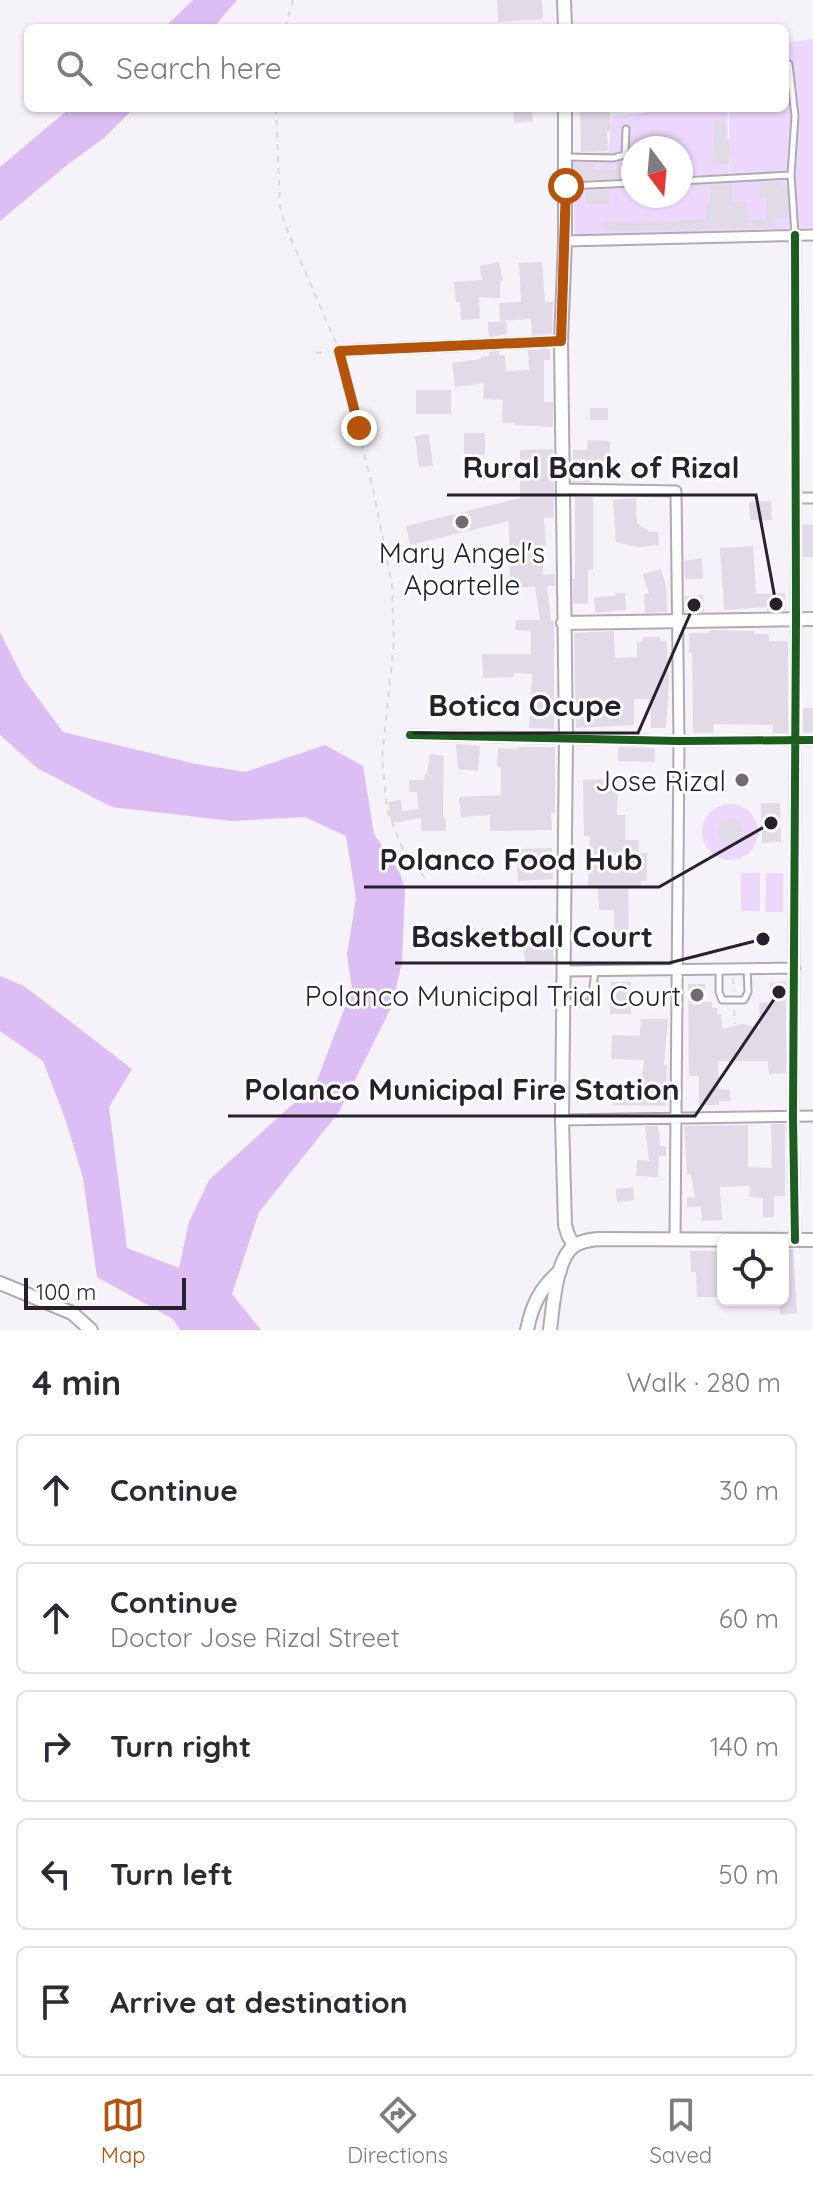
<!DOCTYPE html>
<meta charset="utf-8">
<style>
:root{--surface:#fff;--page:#f7f7f7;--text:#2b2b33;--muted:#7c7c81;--line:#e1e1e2;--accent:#b45309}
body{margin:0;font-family:Quicksand,sans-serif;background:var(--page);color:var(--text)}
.controls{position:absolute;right:24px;bottom:24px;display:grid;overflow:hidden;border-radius:12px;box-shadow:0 2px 6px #0004}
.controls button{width:72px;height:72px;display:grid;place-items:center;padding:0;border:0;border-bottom:2px solid var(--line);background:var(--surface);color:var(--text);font:40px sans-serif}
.compass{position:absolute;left:621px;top:136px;width:72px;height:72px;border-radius:50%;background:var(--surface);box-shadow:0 2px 6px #0004;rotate:164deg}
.scale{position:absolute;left:24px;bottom:20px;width:162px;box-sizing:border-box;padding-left:8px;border:4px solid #27202d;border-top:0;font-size:22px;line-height:28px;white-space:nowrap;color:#27202d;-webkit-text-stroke:6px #fff;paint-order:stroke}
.stop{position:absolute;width:24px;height:24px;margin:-18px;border:6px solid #b45309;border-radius:50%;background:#fff}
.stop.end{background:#b45309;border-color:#fff;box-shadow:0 2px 8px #0008}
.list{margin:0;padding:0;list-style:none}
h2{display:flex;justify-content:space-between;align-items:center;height:104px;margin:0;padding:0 32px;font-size:34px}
h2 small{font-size:26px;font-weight:400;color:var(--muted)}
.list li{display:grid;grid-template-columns:52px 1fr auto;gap:24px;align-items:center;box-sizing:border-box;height:112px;margin:0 16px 16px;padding:0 16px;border:2px solid var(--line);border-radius:12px}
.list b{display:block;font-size:30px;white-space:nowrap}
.list p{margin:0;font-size:26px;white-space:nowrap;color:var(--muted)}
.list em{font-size:26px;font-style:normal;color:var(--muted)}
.icon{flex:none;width:44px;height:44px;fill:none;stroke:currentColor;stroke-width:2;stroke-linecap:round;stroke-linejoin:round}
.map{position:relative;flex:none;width:813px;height:1330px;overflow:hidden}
.search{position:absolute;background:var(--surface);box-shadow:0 2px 6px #0004;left:24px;right:24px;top:24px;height:88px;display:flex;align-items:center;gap:20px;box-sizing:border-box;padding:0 28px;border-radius:12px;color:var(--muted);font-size:30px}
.sheet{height:744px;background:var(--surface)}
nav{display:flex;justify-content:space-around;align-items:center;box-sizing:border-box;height:112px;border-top:2px solid var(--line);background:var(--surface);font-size:22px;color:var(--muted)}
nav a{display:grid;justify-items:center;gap:4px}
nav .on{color:var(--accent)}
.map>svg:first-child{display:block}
</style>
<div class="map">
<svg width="813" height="1330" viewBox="0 0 813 1330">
<rect width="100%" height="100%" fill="#f6f2f9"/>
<path fill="#ecd8fc" d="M813,39V228L575,235L573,183L633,180V196H681V178L730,176L729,108H785V43Z
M645,108H727L729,174L681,177V148H633V179L573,181L572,153L608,152L612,116L645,113Z
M702 832a28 28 0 1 1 56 0a28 28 0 1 1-56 0Z
M741,873H760V911H741Z
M766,873H783V912H765Z"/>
<path fill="#ddbef4" d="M193,0H237L213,28H164Z
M70,108H134L104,138L67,165L0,221V167Z
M0,632L23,678L63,732L196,764L245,772L325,745L363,766L374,834L400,873L405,890L402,962L392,1006L339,1112L259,1212L232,1294L261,1330H180L173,1319L97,1277L83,1178L66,1121L43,1061L0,1031V976L24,986L132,1069L109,1107L127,1248L179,1268L189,1222L209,1180L316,1083L352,989L347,955L356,898L346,836L305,817L232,821L112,807L37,768L0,735Z"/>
<path fill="#e1dbe7" d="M497,0H542L543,19L498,22Z
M513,108H532L533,122L514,123Z
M580,108H604V112H610L611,131H607L608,151L581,152Z
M715,121H726L725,139H730L729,165L712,163Z
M574,163H595V169H633V178L574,180Z
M781,181V185H786L788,217L775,218L776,228L604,231V222L642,223L706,219L707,204H710V185L732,184V202H747V220H767L766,197L760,198L759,184Z
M609,190V204H586V191Z
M499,262L503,281H500V298L479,297L480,319L461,320L460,302H456L454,282L482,280L480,266Z
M542,262L545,302H553L552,334L532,335L531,319L500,321L499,303L521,302L519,263Z
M488,322H507V334L489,337Z
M550,349V360H544V402H553V427L514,425V423H502L503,400L483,399L484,383L455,387L452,363L481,359V357L489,356V352L499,351V355H505L506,371L529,370L528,350Z
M416,390H451V414H416Z
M590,408H608V420H590Z
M464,433H485V455H464Z
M429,434L433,466L419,467L415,436Z
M587,440L610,441L609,476H592V482H573V450H587Z
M553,449L554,517L544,518L546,546L543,547V575L555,574V586H547L551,621H554V729L529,728L532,674L514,673V677L483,678L482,654H531V631L515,630L516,620H540L535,587H510L509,521L410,545L406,526L520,498V450Z
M575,497H593V570H588V604L573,603V579H575Z
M636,498L637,523L650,532H658L659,545L638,547L616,542L613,500Z
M771,501L772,520H750L749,502Z
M803,524L813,525V557H803Z
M753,546L756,594L785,593L786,610L767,611V607L724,610L720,548Z
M702,558L703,579H685L684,561Z
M661,569L666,586L667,612L645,613L644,594H649L643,574Z
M615,593H625L626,610L595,613L594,597L616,596Z
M703,595L704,612H685V596Z
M710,630L754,631V634H769V641H788V733H773V725L714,724L713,733H693L692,653H689V633H710Z
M614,631L615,658L637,657V642H642L644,637H660V641H667L669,683L666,728H651V699H634V725L576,728L574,633Z
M803,708H813V732L803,733Z
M456,744L480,746L478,771L458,769Z
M517,747H555V813H551L552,830L490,831V815L461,817L459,797L501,795V767H497L498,748L517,749Z
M618,747L655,748V762L618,761Z
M430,754L444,756L443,817L446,818V831H421V818L392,823L389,811L388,802L401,800L402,811L418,809L417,792H409V780H424L425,774H427Z
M618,779L617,815H625V840H639V853H647V881H641V888H628L629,940L615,941L614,910H599L598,887H588L590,836H584L583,780Z
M761,803H780L781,842L762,843Z
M718 831a12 12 0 1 1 24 0a12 12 0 1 1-24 0Z
M552,848L553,879L518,881L516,849Z
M552,931L554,962L525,963L523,933Z
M786,981V1073L769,1074L768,1061H718L719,1089L730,1090V1101H719V1105H699V1076H689L688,984H705V1002H712V1008H717V1014H721L722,1029L743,1024L760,1029L759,1003L771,1002L770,983Z
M611,982H631V1014H610Z
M641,1019H668L664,1065H667L665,1106L613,1105V1085H641L644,1060L611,1059L612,1035L640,1036Z
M771,1124H785V1196H774V1217H763V1198L749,1197L750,1186L720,1187L722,1220L702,1221L701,1207H687V1197L695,1198L691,1174H687L684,1126L748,1125V1167L772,1168Z
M645,1126H658L660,1146L666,1147V1156H659L658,1177L636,1176L637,1160L649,1161Z
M633,1187L634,1200L617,1202L616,1189Z
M793,1249L797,1313L780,1315L779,1300H783V1250Z
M690,1251H723V1297H697L696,1272H691Z"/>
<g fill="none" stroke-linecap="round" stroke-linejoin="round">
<g stroke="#afaab3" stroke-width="9">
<path id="lane" d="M789,64L795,116L791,175
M567,157L613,158L625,155L626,129
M681,181L791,175L795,235
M567,186L633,183
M719,970V992L722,1000H744L748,992L747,968
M565,1002L591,1003L595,971"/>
</g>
<g stroke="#afaab3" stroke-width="13">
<path id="street" d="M795,235L796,619L793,1117L795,1240
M565,241L813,235
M339,351L561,341
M563,489L676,491L679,741L675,1239
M796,498H813
M410,735L679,741L813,740
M564,971L795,968
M562,1120L813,1116"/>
</g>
<g stroke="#afaab3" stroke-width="16">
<path id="secondary" d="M564,0L565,28
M565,108V241L561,341L566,739L562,1120L565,1225L568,1235L574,1246
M563,623L813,619
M0,1283L72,1313L91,1330
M527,1330C532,1305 540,1288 560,1271
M550,1330C553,1308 555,1260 574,1246C581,1241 589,1240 598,1239L813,1240"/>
</g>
<path stroke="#dad9db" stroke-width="2" stroke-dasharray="6 6" stroke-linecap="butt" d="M285,28L293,0
M276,108L280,207L285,225L336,343
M316,353L329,352
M341,361L373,489L392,585L394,641L382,758L387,810L402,847L428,882
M733,978L734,991
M734,1010L735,1024"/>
<use href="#lane" stroke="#fefdfe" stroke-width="5"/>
<use href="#street" stroke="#fefdfe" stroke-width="9"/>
<use href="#secondary" stroke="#fefdfe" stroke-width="12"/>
<g stroke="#fff" stroke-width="13">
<path id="cycleway" d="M795,235L796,619L793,1117L795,1240
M339,351L561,341
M410,735L679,741L813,740"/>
</g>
<use href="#cycleway" stroke="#1b5e20" stroke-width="8"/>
</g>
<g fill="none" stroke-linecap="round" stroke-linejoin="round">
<path stroke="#b45309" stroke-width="10" d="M359,428L339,351L561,341L566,186"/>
</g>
<g fill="#6f6a74" stroke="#fff" stroke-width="3">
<circle cx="462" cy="522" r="8"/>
<circle cx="742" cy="780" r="8"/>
<circle cx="697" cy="995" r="8"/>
</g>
<g text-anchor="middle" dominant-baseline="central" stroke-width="6" stroke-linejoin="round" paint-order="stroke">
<g font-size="28" fill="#27202d" stroke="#fff" text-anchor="end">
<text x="462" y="552" text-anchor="middle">Mary Angel's<tspan x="462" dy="32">Apartelle</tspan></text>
<text x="726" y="780">Jose Rizal</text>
<text x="681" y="995">Polanco Municipal Trial Court</text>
</g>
</g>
<path fill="none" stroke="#27202d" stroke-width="3" d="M776 604L756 495H447M694 605L638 733H413M771 823L659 887H364M763 939L669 963H395M779 992L695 1116H228"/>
<g fill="#27202d" stroke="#fff" stroke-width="3">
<circle cx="776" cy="604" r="8"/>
<circle cx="694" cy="605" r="8"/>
<circle cx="771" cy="823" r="8"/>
<circle cx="763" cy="939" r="8"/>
<circle cx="779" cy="992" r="8"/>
</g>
<g font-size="30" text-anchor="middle" font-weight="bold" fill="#27202d" stroke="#fff" stroke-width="6" stroke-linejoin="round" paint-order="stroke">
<text x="601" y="478">Rural Bank of Rizal</text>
<text x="525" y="716">Botica Ocupe</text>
<text x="511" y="870">Polanco Food Hub</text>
<text x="532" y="947">Basketball Court</text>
<text x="462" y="1100">Polanco Municipal Fire Station</text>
</g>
</svg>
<div class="controls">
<button><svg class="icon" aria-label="locate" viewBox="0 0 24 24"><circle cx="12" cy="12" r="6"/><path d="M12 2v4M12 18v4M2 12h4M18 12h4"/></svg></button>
</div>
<svg class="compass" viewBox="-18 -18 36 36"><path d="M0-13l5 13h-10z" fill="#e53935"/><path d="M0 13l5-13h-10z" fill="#7c7c81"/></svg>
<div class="scale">100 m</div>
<div class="stop" style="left:566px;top:186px"></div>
<div class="stop end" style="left:359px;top:428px"></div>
<div class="search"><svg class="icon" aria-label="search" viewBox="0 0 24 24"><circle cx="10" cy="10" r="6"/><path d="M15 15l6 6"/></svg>Search here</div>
</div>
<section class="sheet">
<h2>4 min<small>Walk · 280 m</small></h2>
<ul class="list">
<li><svg class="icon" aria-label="ahead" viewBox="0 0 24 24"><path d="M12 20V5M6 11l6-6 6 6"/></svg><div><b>Continue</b></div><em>30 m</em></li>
<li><svg class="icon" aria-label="ahead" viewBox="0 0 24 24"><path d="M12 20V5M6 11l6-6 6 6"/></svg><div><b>Continue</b><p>Doctor Jose Rizal Street</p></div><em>60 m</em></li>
<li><svg class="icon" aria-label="right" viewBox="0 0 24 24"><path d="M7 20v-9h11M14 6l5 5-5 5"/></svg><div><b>Turn right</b></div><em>140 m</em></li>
<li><svg class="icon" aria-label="left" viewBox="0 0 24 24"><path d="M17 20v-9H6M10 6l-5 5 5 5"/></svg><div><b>Turn left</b></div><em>50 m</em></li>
<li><svg class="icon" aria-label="arrive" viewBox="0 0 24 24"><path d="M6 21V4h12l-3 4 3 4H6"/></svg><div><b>Arrive at destination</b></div></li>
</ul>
</section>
<nav>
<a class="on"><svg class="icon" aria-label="map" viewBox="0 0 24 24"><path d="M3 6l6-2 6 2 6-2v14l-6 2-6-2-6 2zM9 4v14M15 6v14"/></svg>Map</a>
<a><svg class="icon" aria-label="directions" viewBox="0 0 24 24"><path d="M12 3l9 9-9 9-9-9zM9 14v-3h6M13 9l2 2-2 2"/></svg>Directions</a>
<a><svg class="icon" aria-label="saved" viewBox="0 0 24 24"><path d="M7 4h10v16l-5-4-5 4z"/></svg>Saved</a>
</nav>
